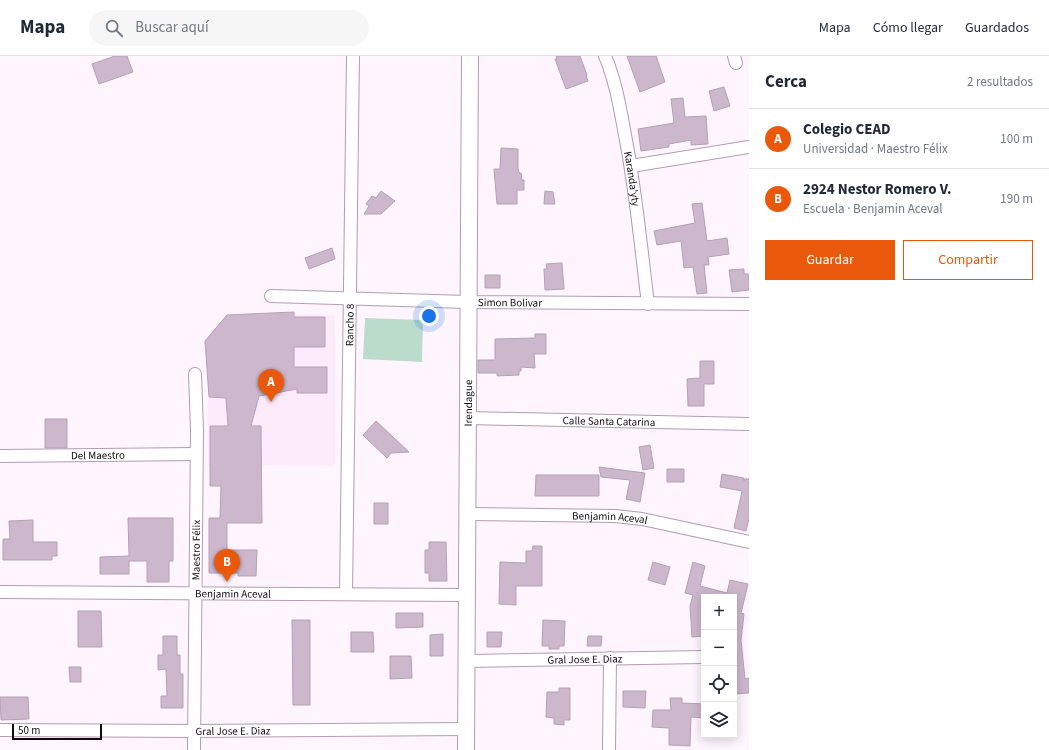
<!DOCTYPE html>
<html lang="es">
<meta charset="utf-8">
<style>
:root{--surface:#fff;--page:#f6f6f7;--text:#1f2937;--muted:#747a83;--line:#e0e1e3;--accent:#ea580c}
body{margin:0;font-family:"Source Sans 3",sans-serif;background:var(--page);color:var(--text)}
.controls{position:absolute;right:12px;bottom:12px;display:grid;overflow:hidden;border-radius:0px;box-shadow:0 2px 10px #0003}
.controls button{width:36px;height:36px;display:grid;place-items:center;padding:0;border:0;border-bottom:1px solid var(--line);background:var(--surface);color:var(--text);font:20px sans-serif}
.scale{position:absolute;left:12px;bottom:10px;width:90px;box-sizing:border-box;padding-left:4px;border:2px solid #110a11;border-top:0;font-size:11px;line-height:14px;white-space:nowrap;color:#110a11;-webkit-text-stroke:3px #fff;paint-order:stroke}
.you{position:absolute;left:429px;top:260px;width:14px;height:14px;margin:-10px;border:3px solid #fff;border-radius:50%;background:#1a73e8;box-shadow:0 0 0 6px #1a73e833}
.badge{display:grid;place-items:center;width:26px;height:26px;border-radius:50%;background:var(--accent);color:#fff;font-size:13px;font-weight:700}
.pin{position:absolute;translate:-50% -33px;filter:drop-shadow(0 1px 2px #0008)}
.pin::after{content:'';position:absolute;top:21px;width:14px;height:12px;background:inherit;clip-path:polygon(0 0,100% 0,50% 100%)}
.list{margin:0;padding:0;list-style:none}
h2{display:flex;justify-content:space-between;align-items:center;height:52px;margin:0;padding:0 16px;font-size:17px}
h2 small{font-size:13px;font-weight:400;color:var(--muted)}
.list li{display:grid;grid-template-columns:26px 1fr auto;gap:12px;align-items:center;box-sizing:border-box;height:60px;padding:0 16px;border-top:1px solid var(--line)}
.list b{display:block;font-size:15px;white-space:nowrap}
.list p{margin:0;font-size:13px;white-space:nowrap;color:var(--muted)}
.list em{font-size:13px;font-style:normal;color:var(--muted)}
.actions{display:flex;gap:8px;padding:12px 16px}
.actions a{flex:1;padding:9px 0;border:1px solid var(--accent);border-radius:0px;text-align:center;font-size:14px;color:var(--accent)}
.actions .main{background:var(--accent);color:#fff}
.icon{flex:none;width:22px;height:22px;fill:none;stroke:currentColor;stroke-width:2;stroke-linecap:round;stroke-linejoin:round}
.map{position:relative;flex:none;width:749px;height:694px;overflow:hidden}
header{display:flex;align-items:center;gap:24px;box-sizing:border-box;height:56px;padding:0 20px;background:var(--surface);border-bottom:1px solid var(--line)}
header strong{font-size:19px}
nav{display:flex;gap:22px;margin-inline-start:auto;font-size:14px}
.search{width:280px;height:36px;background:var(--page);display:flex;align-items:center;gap:10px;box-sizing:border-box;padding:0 14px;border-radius:22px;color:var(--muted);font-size:15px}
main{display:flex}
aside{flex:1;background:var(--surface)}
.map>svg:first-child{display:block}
</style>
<header>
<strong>Mapa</strong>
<div class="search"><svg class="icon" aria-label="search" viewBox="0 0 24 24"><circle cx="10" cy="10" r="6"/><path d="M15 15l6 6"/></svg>Buscar aquí</div>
<nav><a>Mapa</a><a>Cómo llegar</a><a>Guardados</a></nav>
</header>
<main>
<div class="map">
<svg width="749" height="694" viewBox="0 0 749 694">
<rect width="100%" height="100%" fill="#fff5fe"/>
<path fill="#fdebfc" d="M242,258L335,259V410L208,409V282Z"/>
<path fill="#bbdcca" d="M365,262L423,264L422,306L363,303Z"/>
<path fill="#cdb7cc" stroke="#b5a0b5" d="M115,0H127L133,16L99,28L92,8Z
M556,0H580L587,19L586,20L588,25L566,33L555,3H557Z
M627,0H656L665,26L640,36Z
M724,31L730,50L714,55L709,35Z
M683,42L685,61L706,60L708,88L691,89V84L669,88V91L641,95L638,73L674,67L671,43Z
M501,92L518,93V112L519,117H521L522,124H524V134H517V148H497L494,113H500Z
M381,135L395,145L381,158H364L369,150L366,148L372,140L376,142Z
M545,135L553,136L555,148H544Z
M702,147L707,185L727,182L729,198L708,201L709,209H704L707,237L697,238L693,211L684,212L681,185L657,189L654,175L695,167L692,148Z
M332,192L335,203L309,213L305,202Z
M562,207L564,233L545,234L544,213H547L546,208Z
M744,213V218H749V234L732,236L729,214Z
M485,219H500V232H485Z
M294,256V261H325V291H294V311H327V337H297V333L259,340L251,370H261L262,467H227V494H257L256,520H238V517H209V462H220L221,430H210V370H228L226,342L209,341L205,285L227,259Z
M535,278H546V298H534L535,312L521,311V315H519V319L497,320V317H478V304H495V283L535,282Z
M700,305H714V328H704V350H688L687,323L700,322Z
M45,363H67V392H45Z
M376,365L409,396L391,397L387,402L363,379Z
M650,389L654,412L643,414L639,391Z
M599,411L645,417L640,446L626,443L630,424L601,421Z
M667,413H684V426H667Z
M722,418L744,422V425L745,423H749V462L746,475L734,472L742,435L720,431Z
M536,419H599V440H535Z
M374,447H388V468H374Z
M128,462H173V505H169V526H147V505H129V518H100V501L129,500Z
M33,464V486H57V500H52V504H3V483H10L9,465Z
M429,486H446L447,525H429V517H425V494H429Z
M533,490H542V530H516V549L499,548L500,506L526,507V495H532Z
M653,506L670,511L665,529L648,524Z
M693,506L705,510L700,530L727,537L730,524L748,528L741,557L744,558L741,584L745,623L749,622V637L734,638V541H704V580L692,581L690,550L693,539L685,537Z
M78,555H101L102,591H78Z
M396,557H423V571L396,572Z
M292,564H310V649H293Z
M543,564L565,565L564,590H559V593H549V590H542Z
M351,576H373L374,596H351Z
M487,576H502L501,591H487Z
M443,578V600H430V579Z
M163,580H177V599H180V618H183V652H161V640H167L166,613L158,614V599H163Z
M588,580H602L601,590H587Z
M390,600H411L412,622L390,623Z
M69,611H81V626H70Z
M559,632H570V664H564V669L554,668V662L546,661L547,636H559Z
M623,635H646L645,652L623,651Z
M0,641H28L29,663L1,664Z
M670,642H682V647L704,648V662L691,661L690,690L669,689V672L652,671L653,654H671Z"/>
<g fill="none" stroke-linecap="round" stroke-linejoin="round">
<g stroke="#b29cb1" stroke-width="14">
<g id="minor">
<path id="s1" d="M605,0C616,26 620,52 625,79C636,135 641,192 648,248"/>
<path d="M734,0L736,7"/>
<path d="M631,110L749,91"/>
<path id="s2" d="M271,240L467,246L749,248"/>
<path id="s3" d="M468,362L749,368"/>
<path id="s4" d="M0,400L196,398"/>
<path id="s5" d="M468,458L615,460L642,463L749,486"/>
<path id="s6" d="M0,536L466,539"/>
<path id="s7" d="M346,538L353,0"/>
<path id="s8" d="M467,605L704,601"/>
<path id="s9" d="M0,674L195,675L466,673"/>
<path id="s10" d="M194,694L197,374L195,318"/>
<path d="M609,694L610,602"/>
</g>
</g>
<g stroke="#b29cb1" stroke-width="18">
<g id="tertiary">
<path id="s11" d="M466,694L470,0"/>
</g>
</g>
<use href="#minor" stroke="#fff" stroke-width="12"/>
<use href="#tertiary" stroke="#fff" stroke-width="16"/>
</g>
<g text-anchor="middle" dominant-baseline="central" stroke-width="3.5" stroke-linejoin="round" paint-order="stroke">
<g font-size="11" fill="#110a11" stroke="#fff">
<text stroke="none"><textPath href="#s1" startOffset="126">Karanda'yty</textPath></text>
<text stroke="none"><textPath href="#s2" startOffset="239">Simon Bolivar</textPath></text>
<text stroke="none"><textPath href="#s7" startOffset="269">Rancho 8</textPath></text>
<text stroke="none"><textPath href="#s11" startOffset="347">Irendague</textPath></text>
<text stroke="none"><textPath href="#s3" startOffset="141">Calle Santa Catarina</textPath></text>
<text stroke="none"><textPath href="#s4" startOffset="98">Del Maestro</textPath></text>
<text stroke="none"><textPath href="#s5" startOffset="142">Benjamin Aceval</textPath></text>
<text stroke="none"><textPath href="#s10" startOffset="200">Maestro Félix</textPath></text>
<text stroke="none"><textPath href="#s6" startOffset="233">Benjamin Aceval</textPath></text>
<text stroke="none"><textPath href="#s8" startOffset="118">Gral Jose E. Diaz</textPath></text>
<text stroke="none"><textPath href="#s9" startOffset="233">Gral Jose E. Diaz</textPath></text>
</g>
</g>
</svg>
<div class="controls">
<button>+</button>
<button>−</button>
<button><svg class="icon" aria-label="locate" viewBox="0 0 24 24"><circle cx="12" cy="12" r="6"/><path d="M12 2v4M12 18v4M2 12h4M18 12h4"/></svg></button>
<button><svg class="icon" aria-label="layers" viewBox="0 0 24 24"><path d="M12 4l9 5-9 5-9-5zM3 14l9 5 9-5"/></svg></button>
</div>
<div class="scale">50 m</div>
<div class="you"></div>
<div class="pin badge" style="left:271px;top:346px">A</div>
<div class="pin badge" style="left:227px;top:526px">B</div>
</div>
<aside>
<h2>Cerca<small>2 resultados</small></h2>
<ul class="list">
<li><span class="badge">A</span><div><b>Colegio CEAD</b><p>Universidad · Maestro Félix</p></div><em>100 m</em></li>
<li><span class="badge">B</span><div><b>2924 Nestor Romero V.</b><p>Escuela · Benjamin Aceval</p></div><em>190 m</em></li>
</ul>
<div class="actions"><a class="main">Guardar</a><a>Compartir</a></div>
</aside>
</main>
